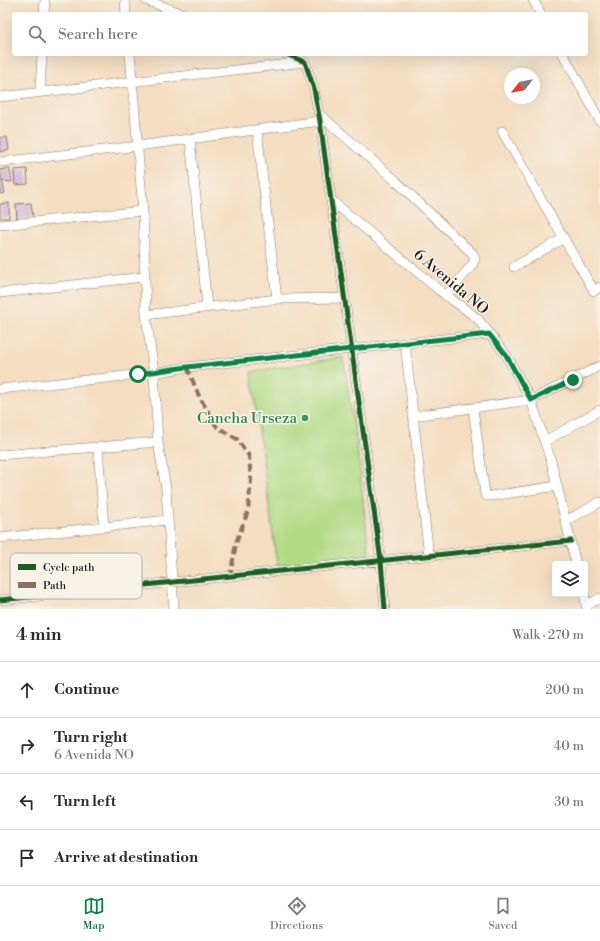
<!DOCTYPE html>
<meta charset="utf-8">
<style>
:root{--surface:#fff;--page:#f2f2f3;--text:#2b2b33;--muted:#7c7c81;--line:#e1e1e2;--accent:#0b8043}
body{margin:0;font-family:"Libre Bodoni",serif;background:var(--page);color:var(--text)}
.controls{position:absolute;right:12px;bottom:12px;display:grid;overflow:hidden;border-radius:4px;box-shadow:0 4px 16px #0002}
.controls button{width:36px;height:36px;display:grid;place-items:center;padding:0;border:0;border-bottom:1px solid var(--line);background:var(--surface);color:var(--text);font:20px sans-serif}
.compass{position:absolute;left:504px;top:68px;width:36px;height:36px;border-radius:50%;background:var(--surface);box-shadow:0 4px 16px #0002;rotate:239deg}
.stop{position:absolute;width:12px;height:12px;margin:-9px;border:3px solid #0b8043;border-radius:50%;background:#fff}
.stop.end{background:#0b8043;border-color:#fff;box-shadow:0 1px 4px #0008}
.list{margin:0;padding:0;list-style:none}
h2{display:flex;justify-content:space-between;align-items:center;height:52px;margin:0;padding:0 16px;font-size:17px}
h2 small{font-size:13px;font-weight:400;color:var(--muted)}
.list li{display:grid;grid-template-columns:26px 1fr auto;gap:12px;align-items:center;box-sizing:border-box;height:56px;padding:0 16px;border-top:1px solid var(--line)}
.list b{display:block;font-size:15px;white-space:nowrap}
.list p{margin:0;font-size:13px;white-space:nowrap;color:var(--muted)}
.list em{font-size:13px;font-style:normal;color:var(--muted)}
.icon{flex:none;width:22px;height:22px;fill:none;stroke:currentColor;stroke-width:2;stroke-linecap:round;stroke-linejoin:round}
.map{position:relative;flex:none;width:600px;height:609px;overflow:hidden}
.search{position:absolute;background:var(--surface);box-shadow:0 4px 16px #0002;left:12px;right:12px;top:12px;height:44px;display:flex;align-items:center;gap:10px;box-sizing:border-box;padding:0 14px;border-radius:4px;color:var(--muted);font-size:15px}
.sheet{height:276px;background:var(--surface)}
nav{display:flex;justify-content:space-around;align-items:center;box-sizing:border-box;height:56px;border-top:1px solid var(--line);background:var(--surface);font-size:11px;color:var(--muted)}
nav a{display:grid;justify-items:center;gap:2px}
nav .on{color:var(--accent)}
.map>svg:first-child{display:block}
</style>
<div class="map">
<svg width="600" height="609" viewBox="0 0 600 609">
<rect width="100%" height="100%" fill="#f7f3e8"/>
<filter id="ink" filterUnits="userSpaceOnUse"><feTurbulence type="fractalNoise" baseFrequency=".025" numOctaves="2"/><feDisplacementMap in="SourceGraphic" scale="8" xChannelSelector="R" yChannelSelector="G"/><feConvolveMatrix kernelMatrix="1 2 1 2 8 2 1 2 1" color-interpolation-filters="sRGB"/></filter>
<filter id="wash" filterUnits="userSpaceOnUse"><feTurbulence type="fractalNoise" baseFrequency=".012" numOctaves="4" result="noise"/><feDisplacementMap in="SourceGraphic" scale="16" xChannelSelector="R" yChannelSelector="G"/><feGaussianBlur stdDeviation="0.9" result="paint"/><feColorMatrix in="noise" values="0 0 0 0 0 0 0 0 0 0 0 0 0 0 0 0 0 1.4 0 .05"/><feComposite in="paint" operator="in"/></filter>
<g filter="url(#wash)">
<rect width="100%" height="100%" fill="#f4ddc0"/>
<path fill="#b1da84" stroke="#667b50" d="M343,357L359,463L370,563L277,565L251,372Z"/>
<g id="blocks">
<path fill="#d2b1d6" d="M7,137L9,150L0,152V138Z
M9,168L12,182L2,181L0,170Z
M27,169L28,184L15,185L14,170Z
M0,181H2L5,193L0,194Z
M9,203V218H0V204Z
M31,203L33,218L17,219L16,204Z"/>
</g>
</g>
<g filter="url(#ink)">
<use href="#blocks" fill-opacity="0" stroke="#887c6e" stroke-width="1"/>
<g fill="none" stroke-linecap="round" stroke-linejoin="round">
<g stroke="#887c6e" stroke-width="10">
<path id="street" d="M125,0L126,14
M146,0L183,14
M533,0L541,14
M44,14L45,0
M130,54L143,211L146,315L154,373L158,442L166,489L174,609
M286,54L305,62L314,89L320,121L381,561L385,609
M563,54L600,121
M40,92L42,54
M0,97L305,62
M319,114L396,181L473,254L475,259L472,265L446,296
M257,130L277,299
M502,131L594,291L600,287
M190,139L207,307
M0,162L138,146L320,121
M332,201L439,290L477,318L506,355L531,400L551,461L576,564
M0,225L143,211
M514,267L564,238
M0,293L144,277
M146,315L277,299L345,298
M405,343L429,556
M0,389L154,373L187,367L489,334
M473,408L485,494L487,496H491L557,486
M413,416L531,400L600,366
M545,441L600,410
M98,447L104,527
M0,455L158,442
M566,521L600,502
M0,538L168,520
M584,594L587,609
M0,600L571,541
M586,606L600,598"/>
</g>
<use href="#street" stroke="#fff" stroke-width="9"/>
<path stroke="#8d6e63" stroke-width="4" stroke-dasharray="8 4" stroke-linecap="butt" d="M187,367L199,396L217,427L237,439L249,456L251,480L248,511L236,543L230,577"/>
<g stroke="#f7f3e8" stroke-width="8">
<path id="cycleway" d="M286,54L305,62L314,89L320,121L381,561L385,609
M0,600L571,541"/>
</g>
<use href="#cycleway" stroke="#1b5e20" stroke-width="5"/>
</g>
</g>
<g fill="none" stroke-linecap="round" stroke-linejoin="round" filter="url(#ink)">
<path stroke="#0b8043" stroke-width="5" d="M138,374L187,367L489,334L506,355L531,400L573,380"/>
</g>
<circle fill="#2e9e5b" stroke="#f7f3e8" stroke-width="1.5" cx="305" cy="418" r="4"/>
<g text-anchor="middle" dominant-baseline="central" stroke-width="3" stroke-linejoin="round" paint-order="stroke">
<g font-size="15" fill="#1c1c1c" stroke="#f7f3e8">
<text transform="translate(451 282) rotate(40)">6 Avenida NO</text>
</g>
<g font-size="15" fill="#27864d" stroke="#f7f3e8" text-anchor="end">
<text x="297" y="418">Cancha Urseza</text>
</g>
</g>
<rect x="10" y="553" width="132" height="46" rx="6" fill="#f7f3e8" stroke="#b5b2ab" stroke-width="1"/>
<rect x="18" y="564" width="18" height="6" fill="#1b5e20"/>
<rect x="18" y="582" width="18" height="6" fill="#8d6e63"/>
<g font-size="11" fill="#1c1c1c">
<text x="43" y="571">Cycle path</text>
<text x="43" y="589">Path</text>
</g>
</svg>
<div class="controls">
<button><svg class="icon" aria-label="layers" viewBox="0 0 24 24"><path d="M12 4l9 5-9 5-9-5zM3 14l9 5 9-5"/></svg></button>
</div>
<svg class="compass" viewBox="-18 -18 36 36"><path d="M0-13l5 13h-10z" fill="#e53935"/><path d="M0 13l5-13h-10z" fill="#7c7c81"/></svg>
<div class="stop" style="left:138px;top:374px"></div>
<div class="stop end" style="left:573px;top:380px"></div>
<div class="search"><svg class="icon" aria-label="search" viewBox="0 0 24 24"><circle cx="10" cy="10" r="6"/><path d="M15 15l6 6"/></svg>Search here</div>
</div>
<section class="sheet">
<h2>4 min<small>Walk · 270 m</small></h2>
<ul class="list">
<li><svg class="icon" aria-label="ahead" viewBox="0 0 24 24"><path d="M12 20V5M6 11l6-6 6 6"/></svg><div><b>Continue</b></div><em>200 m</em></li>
<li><svg class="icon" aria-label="right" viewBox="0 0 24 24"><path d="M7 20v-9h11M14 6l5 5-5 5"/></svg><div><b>Turn right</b><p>6 Avenida NO</p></div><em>40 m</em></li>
<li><svg class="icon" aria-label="left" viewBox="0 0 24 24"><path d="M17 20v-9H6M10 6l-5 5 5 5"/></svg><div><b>Turn left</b></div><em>30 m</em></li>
<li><svg class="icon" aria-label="arrive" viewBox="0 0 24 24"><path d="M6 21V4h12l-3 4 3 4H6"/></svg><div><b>Arrive at destination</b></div></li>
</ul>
</section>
<nav>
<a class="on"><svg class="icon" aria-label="map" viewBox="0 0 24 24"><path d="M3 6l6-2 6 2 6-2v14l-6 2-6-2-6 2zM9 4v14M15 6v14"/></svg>Map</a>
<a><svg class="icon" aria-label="directions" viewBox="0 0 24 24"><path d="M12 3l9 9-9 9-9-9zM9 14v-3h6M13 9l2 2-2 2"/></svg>Directions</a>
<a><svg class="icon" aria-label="saved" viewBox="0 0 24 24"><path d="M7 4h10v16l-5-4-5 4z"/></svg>Saved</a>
</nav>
